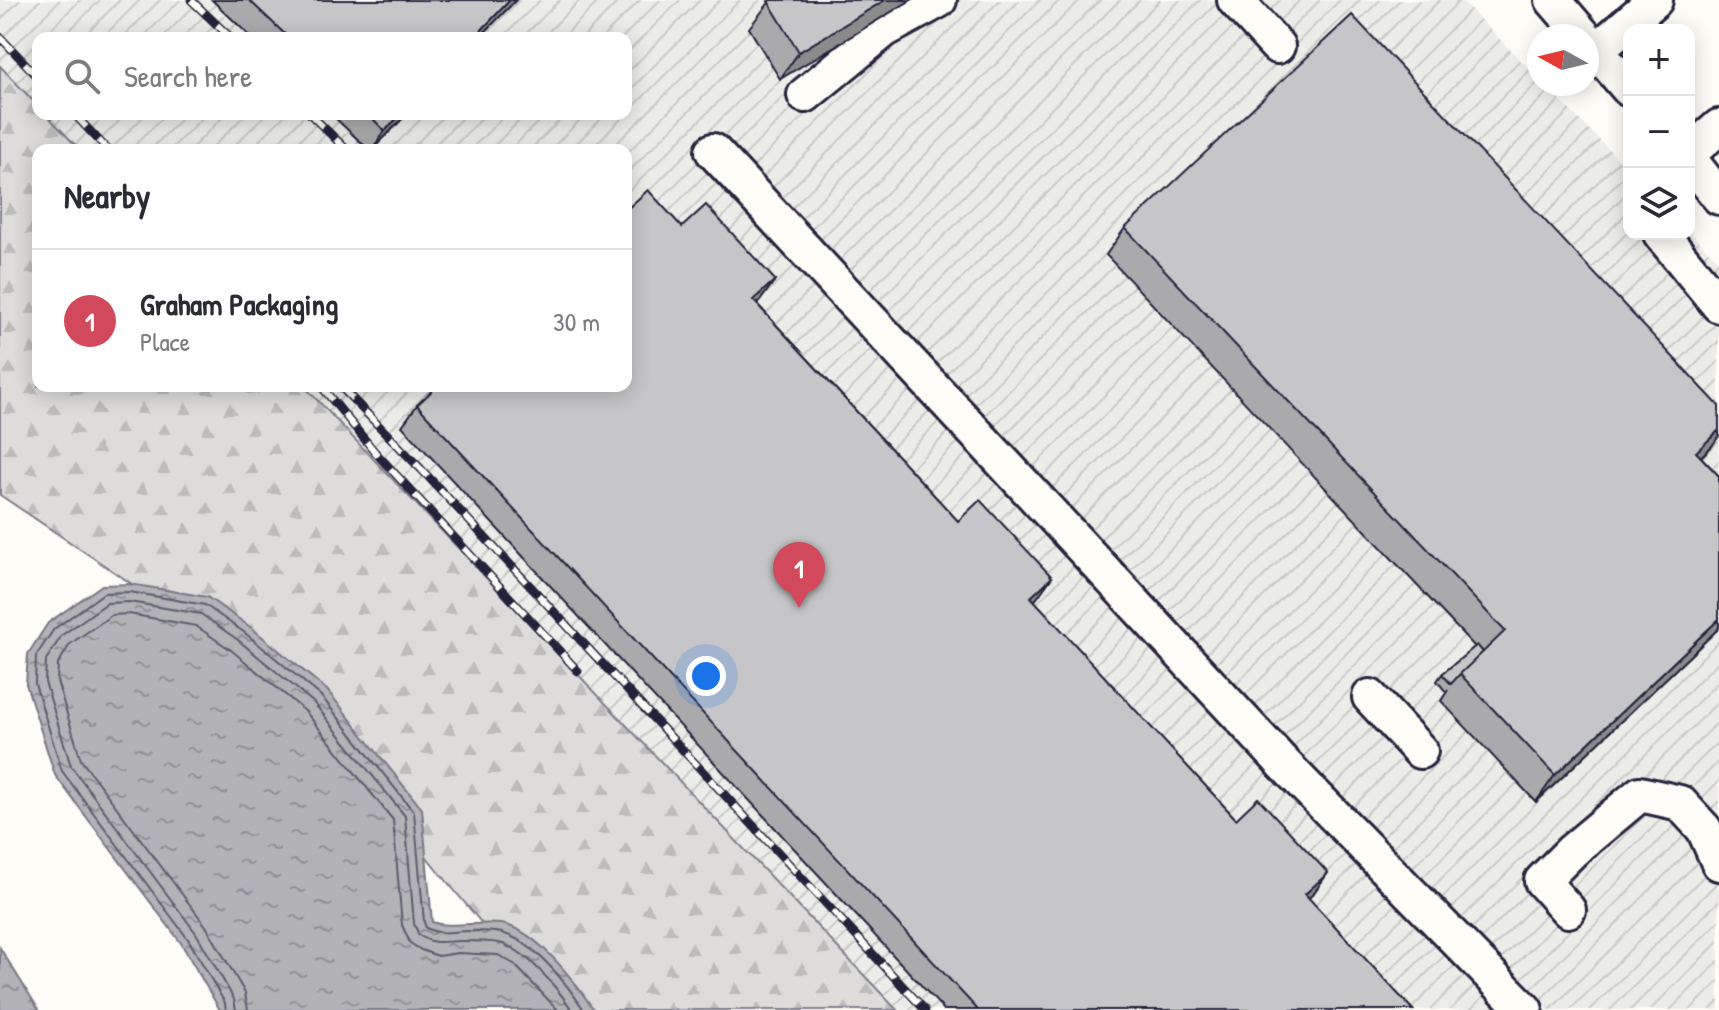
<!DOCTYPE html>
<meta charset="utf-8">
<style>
:root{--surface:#fff;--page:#f2f2f3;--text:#2b2b33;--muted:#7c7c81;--line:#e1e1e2;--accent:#d1495b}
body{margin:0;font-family:"Patrick Hand",sans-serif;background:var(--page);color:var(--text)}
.controls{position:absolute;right:24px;top:24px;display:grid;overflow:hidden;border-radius:16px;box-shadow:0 4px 20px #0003}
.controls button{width:72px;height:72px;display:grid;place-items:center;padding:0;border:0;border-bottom:2px solid var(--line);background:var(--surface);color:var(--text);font:40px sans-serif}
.compass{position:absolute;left:1527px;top:24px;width:72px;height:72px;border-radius:50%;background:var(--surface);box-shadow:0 4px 20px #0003;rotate:278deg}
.you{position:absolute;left:706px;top:676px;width:28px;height:28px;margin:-20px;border:6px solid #fff;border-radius:50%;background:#1a73e8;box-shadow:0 0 0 12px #1a73e833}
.badge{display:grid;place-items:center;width:52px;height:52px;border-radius:50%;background:var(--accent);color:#fff;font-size:26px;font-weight:700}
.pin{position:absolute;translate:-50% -66px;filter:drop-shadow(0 2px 4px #0008)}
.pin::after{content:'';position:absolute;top:42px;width:28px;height:24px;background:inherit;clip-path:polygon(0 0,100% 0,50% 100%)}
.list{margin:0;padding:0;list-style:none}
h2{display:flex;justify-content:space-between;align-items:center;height:104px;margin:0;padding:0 32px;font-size:34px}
h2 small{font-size:26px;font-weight:400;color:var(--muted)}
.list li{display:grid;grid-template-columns:52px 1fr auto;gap:24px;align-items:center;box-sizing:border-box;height:144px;padding:0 32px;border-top:2px solid var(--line)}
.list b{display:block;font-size:30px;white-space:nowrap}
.list p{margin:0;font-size:26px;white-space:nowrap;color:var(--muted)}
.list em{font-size:26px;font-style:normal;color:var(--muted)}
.icon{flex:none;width:44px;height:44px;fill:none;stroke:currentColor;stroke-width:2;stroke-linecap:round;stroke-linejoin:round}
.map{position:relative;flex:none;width:1719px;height:1010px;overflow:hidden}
.search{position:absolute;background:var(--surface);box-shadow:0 4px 20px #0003;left:32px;top:32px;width:600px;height:88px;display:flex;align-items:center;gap:20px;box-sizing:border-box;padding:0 28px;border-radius:16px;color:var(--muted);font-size:30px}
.panel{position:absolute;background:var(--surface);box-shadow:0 4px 20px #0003;left:32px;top:144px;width:600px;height:248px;border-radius:16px}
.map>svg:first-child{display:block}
</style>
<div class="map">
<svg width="1719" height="1010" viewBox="0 0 1719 1010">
<defs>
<pattern id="industrial-furrows" width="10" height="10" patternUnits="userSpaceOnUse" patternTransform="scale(2)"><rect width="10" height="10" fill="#ecece9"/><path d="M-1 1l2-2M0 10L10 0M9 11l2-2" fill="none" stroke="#cacac9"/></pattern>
<pattern id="forest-firs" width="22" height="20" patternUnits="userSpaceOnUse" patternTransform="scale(2)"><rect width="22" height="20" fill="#dddcdb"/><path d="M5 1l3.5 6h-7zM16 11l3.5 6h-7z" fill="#bdbcbd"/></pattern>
<pattern id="water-ripples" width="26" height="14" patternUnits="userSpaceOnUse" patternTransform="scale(2)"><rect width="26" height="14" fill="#b2b2b7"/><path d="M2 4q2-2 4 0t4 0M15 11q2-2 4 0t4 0" fill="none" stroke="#909096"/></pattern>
</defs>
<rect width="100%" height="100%" fill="#fdfcf7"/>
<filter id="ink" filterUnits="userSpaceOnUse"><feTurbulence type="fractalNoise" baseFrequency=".0125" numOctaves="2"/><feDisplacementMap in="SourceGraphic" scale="16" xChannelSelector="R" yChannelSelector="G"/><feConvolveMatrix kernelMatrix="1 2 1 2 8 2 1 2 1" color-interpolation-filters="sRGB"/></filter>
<g filter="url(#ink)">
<path fill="url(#industrial-furrows)" d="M0,0H1461L1539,79V84H1544L1629,170V234H1689V231L1719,262V1010H897L304,386H626V150H80L46,114H626V38H38V106L0,66Z"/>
<path fill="url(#forest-firs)" stroke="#807f8b" stroke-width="2" d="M0,66L38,106V114H46L80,150H38V386H304L897,1010H554L286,688L0,495Z"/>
<path fill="url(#water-ripples)" stroke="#787885" stroke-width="2" d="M130,584L207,597L249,626L327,690L422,809L432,922C449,929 485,920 506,925C540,934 575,982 594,1010H220L181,943L55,775L26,684L28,654L48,623L102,585Z
M0,948L39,1010H0Z"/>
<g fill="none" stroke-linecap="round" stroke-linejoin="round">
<path stroke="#5c5c6d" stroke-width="2" d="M226,1010L225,1003L188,939L62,771L35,684L36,656L54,629L104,593L130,592L205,605L245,633L321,696L414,812L424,922L426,928C441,936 452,931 468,931C479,932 494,930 505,934C536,944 567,984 584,1010
M236,1010L234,999L196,933L71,766L45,682L46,660L62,635L107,603L129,602L201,614L238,640L314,703L405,816L414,924L419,935C434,946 444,941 461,941C473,941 487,941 499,943C525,948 558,989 572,1010
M248,1010L245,993L206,926L81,760L57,681L58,664L70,644L112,615L129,614L196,626L231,650L305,711L393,820L402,925L410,943L421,950L438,956L458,953L498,955L514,964L558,1010"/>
<g stroke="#22223b" stroke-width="40">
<path id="minor" d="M1235,0L1277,46
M1553,0L1584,36
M1587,40L1629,89
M1596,51L1655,0
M805,95L884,30L939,0
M713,151L1283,763L1525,1010
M1689,153L1719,127
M1689,159L1719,197
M1661,234L1719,305
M1370,697L1420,751
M1568,910L1542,881L1572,851L1640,794L1680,803L1704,829L1719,863"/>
</g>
<use href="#minor" stroke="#fdfcf7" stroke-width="34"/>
<g stroke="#22223b" stroke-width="9">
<path id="rail" d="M191,0L231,38
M0,37L38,77
M74,114L108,150
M310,114L347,150
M321,386L375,452L578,671
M340,386L421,469L925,1010"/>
</g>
<use href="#rail" stroke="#fdfcf7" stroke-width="6" stroke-dasharray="18" stroke-linecap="butt"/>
</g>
<path fill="#aaaaac" stroke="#22223b" stroke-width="2" d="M212,0H516L479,38H252Z
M771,0H911L780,79L749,28Z
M331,114H407L372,150H369Z
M682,227L775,280L757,304L958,521L1052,577L1034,601L1236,819L1313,894L1308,898L1413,1010H944L402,426L417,405Z
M1125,228L1712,446L1701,457L1719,476V628L1536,802L1441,701L1448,690L1446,692L1437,681L1442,674L1475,647L1106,255Z"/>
<path fill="#8b8b8c" stroke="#22223b" stroke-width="2" d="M510,0H516L479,38H474Z
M885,0H911L780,79L799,52Z
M401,114H407L372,150L385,131Z
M775,280L760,301L738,321L753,300Z
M1719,430V436L1712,446L1677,479L1696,452Z
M1052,577L1037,598L1016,618L1031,597Z
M1719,619V628L1536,802L1555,775Z
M1328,873L1313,894L1290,915L1305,894Z"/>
<path fill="#c6c6c8" stroke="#22223b" stroke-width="2" d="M249,0H510L474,38H289Z
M771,0H885L799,52L768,1Z
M1352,15L1719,406V430L1696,452L1719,476V619L1555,775L1460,674L1505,631L1125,228Z
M368,114H401L385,131Z
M648,190L682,227L706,205L775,280L753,300L958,521L980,500L1052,577L1031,597L1236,819L1258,798L1328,873L1305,894L1413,1010H978L417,405L437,386H626V210Z
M1477,645L1483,652L1460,674L1451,684L1442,674Z"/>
</g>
</svg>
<div class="controls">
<button>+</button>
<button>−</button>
<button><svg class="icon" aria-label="layers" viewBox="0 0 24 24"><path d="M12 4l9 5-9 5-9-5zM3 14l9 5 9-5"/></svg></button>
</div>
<svg class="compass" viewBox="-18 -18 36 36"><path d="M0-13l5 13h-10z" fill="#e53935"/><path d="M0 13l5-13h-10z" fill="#7c7c81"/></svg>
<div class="you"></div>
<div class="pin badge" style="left:799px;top:608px">1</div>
<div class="search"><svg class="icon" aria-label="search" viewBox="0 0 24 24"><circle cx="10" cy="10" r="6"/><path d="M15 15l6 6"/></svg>Search here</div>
<section class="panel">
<h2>Nearby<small></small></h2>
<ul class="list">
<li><span class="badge">1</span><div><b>Graham Packaging</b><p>Place</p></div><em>30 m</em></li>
</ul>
</section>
</div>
